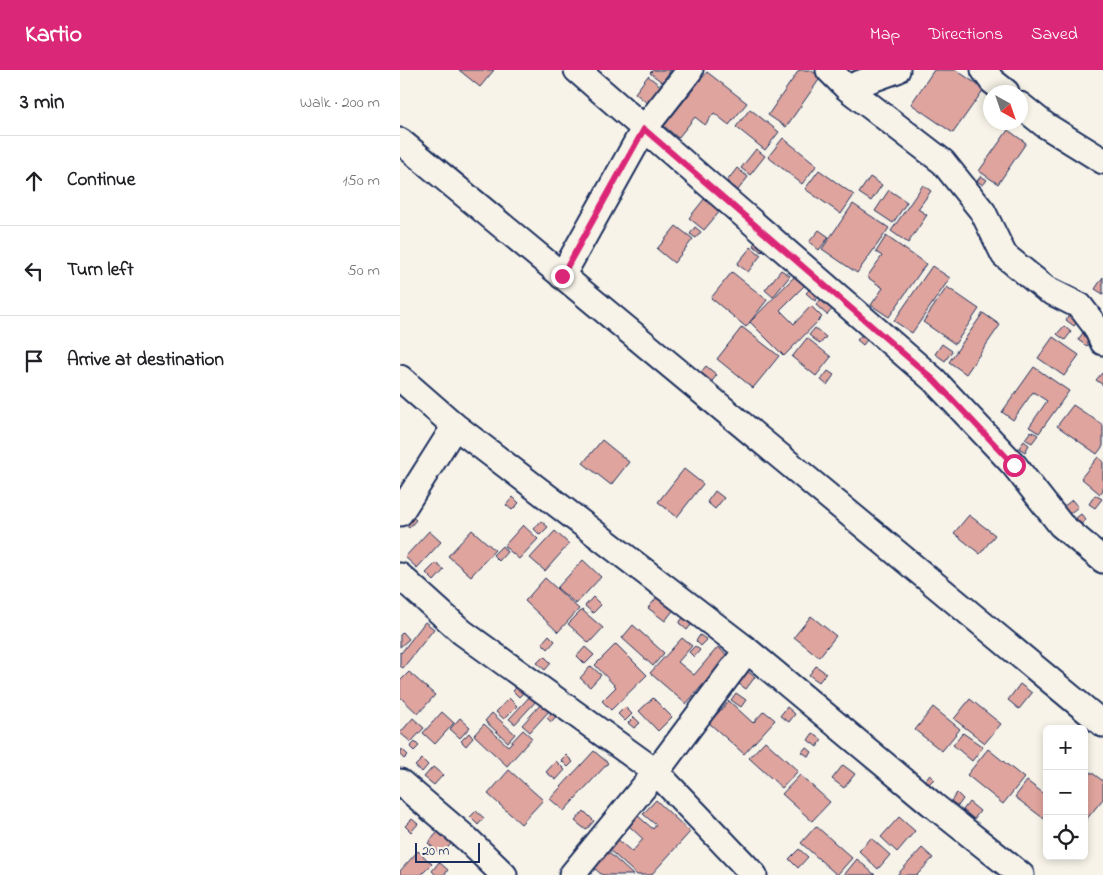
<!DOCTYPE html>
<meta charset="utf-8">
<style>
:root{--surface:#fff;--page:#f6f6f6;--text:#202124;--muted:#757577;--line:#e0e0e0;--accent:#db2777}
body{margin:0;font-family:"Indie Flower",sans-serif;background:var(--page);color:var(--text)}
.controls{position:absolute;right:15px;bottom:15px;display:grid;overflow:hidden;border-radius:8px;box-shadow:0 2px 8px #0003}
.controls button{width:45px;height:45px;display:grid;place-items:center;padding:0;border:0;border-bottom:1px solid var(--line);background:var(--surface);color:var(--text);font:25px sans-serif}
.compass{position:absolute;left:583px;top:15px;width:45px;height:45px;border-radius:50%;background:var(--surface);box-shadow:0 2px 8px #0003;rotate:140deg}
.scale{position:absolute;left:15px;bottom:12px;width:65px;box-sizing:border-box;padding-left:5px;border:2px solid #1b2f5e;border-top:0;font-size:14px;line-height:18px;white-space:nowrap;color:#1b2f5e;-webkit-text-stroke:4px #f7f3e8;paint-order:stroke}
.stop{position:absolute;width:15px;height:15px;margin:-11px;border:4px solid #db2777;border-radius:50%;background:#fff}
.stop.end{background:#db2777;border-color:#fff;box-shadow:0 1px 5px #0008}
.list{margin:0;padding:0;list-style:none}
h2{display:flex;justify-content:space-between;align-items:center;height:65px;margin:0;padding:0 20px;font-size:21px}
h2 small{font-size:16px;font-weight:400;color:var(--muted)}
.list li{display:grid;grid-template-columns:32px 1fr auto;gap:15px;align-items:center;box-sizing:border-box;height:90px;padding:0 20px;border-top:1px solid var(--line)}
.list b{display:block;font-size:19px;white-space:nowrap}
.list em{font-size:16px;font-style:normal;color:var(--muted)}
.icon{flex:none;width:28px;height:28px;fill:none;stroke:currentColor;stroke-width:2;stroke-linecap:round;stroke-linejoin:round}
.map{position:relative;flex:none;width:703px;height:805px;overflow:hidden}
header{display:flex;align-items:center;gap:30px;box-sizing:border-box;height:70px;padding:0 25px;background:var(--accent);color:#fff}
header strong{font-size:24px}
nav{display:flex;gap:28px;margin-inline-start:auto;font-size:18px}
main{display:flex}
aside{flex:1;background:var(--surface)}
.map>svg:first-child{display:block}
</style>
<header>
<strong>Kartio</strong>
<nav><a>Map</a><a>Directions</a><a>Saved</a></nav>
</header>
<main>
<aside>
<h2>3 min<small>Walk · 200 m</small></h2>
<ul class="list">
<li><svg class="icon" aria-label="ahead" viewBox="0 0 24 24"><path d="M12 20V5M6 11l6-6 6 6"/></svg><div><b>Continue</b></div><em>150 m</em></li>
<li><svg class="icon" aria-label="left" viewBox="0 0 24 24"><path d="M17 20v-9H6M10 6l-5 5 5 5"/></svg><div><b>Turn left</b></div><em>50 m</em></li>
<li><svg class="icon" aria-label="arrive" viewBox="0 0 24 24"><path d="M6 21V4h12l-3 4 3 4H6"/></svg><div><b>Arrive at destination</b></div></li>
</ul>
</aside>
<div class="map">
<svg width="703" height="805" viewBox="0 0 703 805">
<rect width="100%" height="100%" fill="#f7f3e8"/>
<filter id="ink" filterUnits="userSpaceOnUse"><feTurbulence type="fractalNoise" baseFrequency=".02" numOctaves="2"/><feDisplacementMap in="SourceGraphic" scale="10" xChannelSelector="R" yChannelSelector="G"/><feConvolveMatrix kernelMatrix="1 2 1 2 8 2 1 2 1" color-interpolation-filters="sRGB"/></filter>
<g filter="url(#ink)">
<path fill="#dea49d" stroke="#1b2f5e" d="M59,0H94L80,17Z
M253,0H271L262,12L250,3Z
M399,0H410L421,7L386,57L368,45Z
M534,0H556L584,19L553,63L511,34Z
M307,2L347,33L329,55L314,43L305,55L295,47L278,68L264,56Z
M248,6L263,18L253,38L235,23Z
M350,39L379,62L365,80L336,57Z
M608,60L626,73L598,114L579,101Z
M383,68L417,95L402,114L368,87Z
M356,79L365,86L350,105L341,98Z
M337,98L348,107L338,120L327,111Z
M419,100L454,125L441,144L405,119Z
M581,106L587,110L583,115L577,111Z
M470,107L482,115L471,131L459,123Z
M523,115L531,121L518,139L527,145L508,173L491,161Z
M489,120L507,132L493,153L475,141Z
M305,128L321,140L304,160L289,148Z
M453,134L489,158L457,203L422,179Z
M276,156L293,169L274,193L257,179Z
M295,157L301,162L296,168L290,164Z
M419,160L429,167L419,180L409,172Z
M486,166L526,194L489,247L471,235L483,218L467,207L482,186L476,182Z
M359,168L368,175L361,182L353,175Z
M351,177L361,185L348,202L337,194Z
M532,196L550,208L512,263L494,251Z
M381,200L390,206L373,227L365,220Z
M332,202L367,230L346,257L311,228Z
M398,203L407,213L380,240L394,254L411,236L422,247L384,286L350,252Z
M703,207V224L695,219Z
M414,215L422,222L415,231L406,223Z
M547,217L579,239L555,274L523,252Z
M425,225L436,235L427,245L416,235Z
M671,242L680,248L674,256L666,250Z
M583,243L600,255L566,304L549,292Z
M664,256L671,262L665,270L657,264Z
M342,257L379,286L353,318L317,289Z
M415,258L426,267L420,274L409,265Z
M684,261L694,267L687,276L678,270Z
M464,262L470,266L463,275L457,270Z
M653,267L679,285L664,306L638,288Z
M407,268L431,287L416,306L392,287Z
M542,274L552,281L545,291L535,284Z
M306,296L317,305L308,316L297,307Z
M634,297L669,321L639,363L629,357L647,331L633,322L613,350L602,342Z
M428,301L434,305L427,315L421,310Z
M702,303L703,304V315L696,310Z
M673,335L703,355V376L697,384L657,356Z
M631,361L638,365L632,373L625,369Z
M202,370L229,392L211,415L183,393Z
M624,371L629,375L625,382L619,378Z
M698,387L703,391V420L700,424L681,408Z
M284,399L303,414L277,447L258,432Z
M315,421L324,428L315,439L307,432Z
M695,425L702,429L695,438L689,434Z
M113,427L119,433L112,440L106,435Z
M672,430L678,437L668,445L662,438Z
M8,443L16,450L9,458L1,451Z
M681,444L686,450L681,454L676,448Z
M569,445L595,465L580,484L554,463Z
M141,451L148,457L140,465L134,459Z
M123,455L138,469L119,489L104,476Z
M72,460L95,480L71,506L48,486Z
M29,461L41,472L17,498L5,487Z
M155,461L169,474L145,501L130,488Z
M102,476L107,482L99,491L93,485Z
M183,490L201,507L176,534L157,518Z
M36,493L44,500L34,511L26,503Z
M145,508L179,539L158,562L125,531Z
M259,525L275,538L265,551L248,538Z
M193,527L201,535L193,543L185,536Z
M182,540L203,558L189,573L168,554Z
M285,545L294,551L287,560L279,553Z
M411,546L436,566L419,587L394,567Z
M25,552L34,559L3,598L0,596V582L1,583Z
M233,555L264,583L253,596L222,568Z
M3,562L9,569L0,577V565Z
M149,565L155,571L148,579L142,573Z
M300,565L307,570L301,576L296,571Z
M282,568L292,576L278,592L294,605L318,577L328,586L286,634L250,603Z
M216,574L247,605L211,640L202,631L216,617L195,595Z
M295,576L300,580L294,587L289,582Z
M185,577L194,585L185,594L177,586Z
M144,586L151,593L145,600L137,593Z
M191,596L201,605L190,617L180,608Z
M416,596L426,603L419,612L409,605Z
M346,600L355,607L346,619L336,612Z
M9,602L35,625L18,644L0,627V611Z
M121,613L127,619L119,627L113,621Z
M620,614L632,623L619,639L608,630Z
M336,623L346,630L341,637L331,630Z
M132,624L138,629L115,654L109,649Z
M109,628L117,636L104,649L96,642Z
M253,628L272,647L258,661L239,641Z
M570,629L601,654L585,673L554,649Z
M329,631L353,653L364,641L375,650L344,684L309,653Z
M142,633L150,640L130,662L122,655Z
M225,637L232,644L225,651L218,644Z
M387,637L395,644L389,652L380,646Z
M533,637L560,659L542,681L515,660Z
M155,639L159,643L151,652L147,648Z
M42,642L54,653L35,674L23,663Z
M92,643L115,664L108,672L85,651Z
M234,647L240,653L234,658L228,653Z
M13,648L24,658L11,672L0,663Z
M60,648L70,657L60,668L50,659Z
M84,654L108,676L123,660L132,668L107,696L74,665Z
M69,663L73,668L66,676L61,671Z
M413,663L422,670L417,677L408,670Z
M563,663L583,677L572,691L553,675Z
M365,671L398,701L382,718L349,688Z
M15,672L19,676L14,681L10,677Z
M406,677L412,682L409,687L402,682Z
M2,679L8,685L4,689L0,685Z
M588,679L624,708L603,734L567,705Z
M194,681L208,693L164,741L150,729Z
M166,685L173,692L168,697L161,690Z
M22,689L28,695L22,702L15,696Z
M156,691L165,700L156,710L146,702Z
M443,695L455,704L444,718L432,709Z
M33,697L43,705L34,715L24,707Z
M109,700L143,730L121,754L88,724Z
M691,702L703,711V729L685,751L684,711Z
M400,705L430,732L412,751L382,724Z
M529,705L534,709L528,715L524,712Z
M627,711L647,726V751L615,727Z
M557,723L563,729L558,736L551,731Z
M256,730L290,762L251,805H237L205,776L214,766L232,782L243,769L229,756L238,746L253,759L256,755L243,744Z
M569,732L580,741L574,749L563,740Z
M76,741L84,748L78,755L70,747Z
M184,741L194,751L186,760L175,751Z
M499,747L515,761L497,782L481,767Z
M12,749L18,754L11,762L5,756Z
M45,754L58,766L41,785L28,773Z
M416,756L452,788L437,805L401,773Z
M471,768L490,785L478,799L459,781Z
M522,778L533,788L517,805H497Z
M399,779L408,787L398,798L389,789Z
M18,781L32,794L21,805H0V801Z
M208,782L233,805H202L193,797Z
M457,789L475,805H444Z
M39,792L48,800L44,805H36L32,801Z"/>
<g fill="none" stroke-linecap="round" stroke-linejoin="round">
<g stroke="#1b2f5e" stroke-width="29">
<path id="street" d="M177,0L534,310L614,395L661,455L703,490
M429,0L447,18L543,92L583,142L604,185L646,219L680,236L696,257L703,272
M584,0L592,11L606,22
M447,18L497,0
M620,35L645,55L703,91
M0,71L703,654
M162,206L244,59L290,0
M0,308L55,356L347,580L533,735L621,805
M0,443L55,356
M0,506L62,562L256,702L354,805
M0,712L68,770L104,805
M172,805L256,702L347,580"/>
</g>
<use href="#street" stroke="#f7f3e8" stroke-width="25"/>
</g>
</g>
<g fill="none" stroke-linecap="round" stroke-linejoin="round" filter="url(#ink)">
<path stroke="#db2777" stroke-width="6" d="M162,206L244,59L534,310L614,395"/>
</g>
</svg>
<div class="controls">
<button>+</button>
<button>−</button>
<button><svg class="icon" aria-label="locate" viewBox="0 0 24 24"><circle cx="12" cy="12" r="6"/><path d="M12 2v4M12 18v4M2 12h4M18 12h4"/></svg></button>
</div>
<svg class="compass" viewBox="-18 -18 36 36"><path d="M0-13l5 13h-10z" fill="#e53935"/><path d="M0 13l5-13h-10z" fill="#757577"/></svg>
<div class="scale">20 m</div>
<div class="stop" style="left:614px;top:395px"></div>
<div class="stop end" style="left:162px;top:206px"></div>
</div>
</main>
